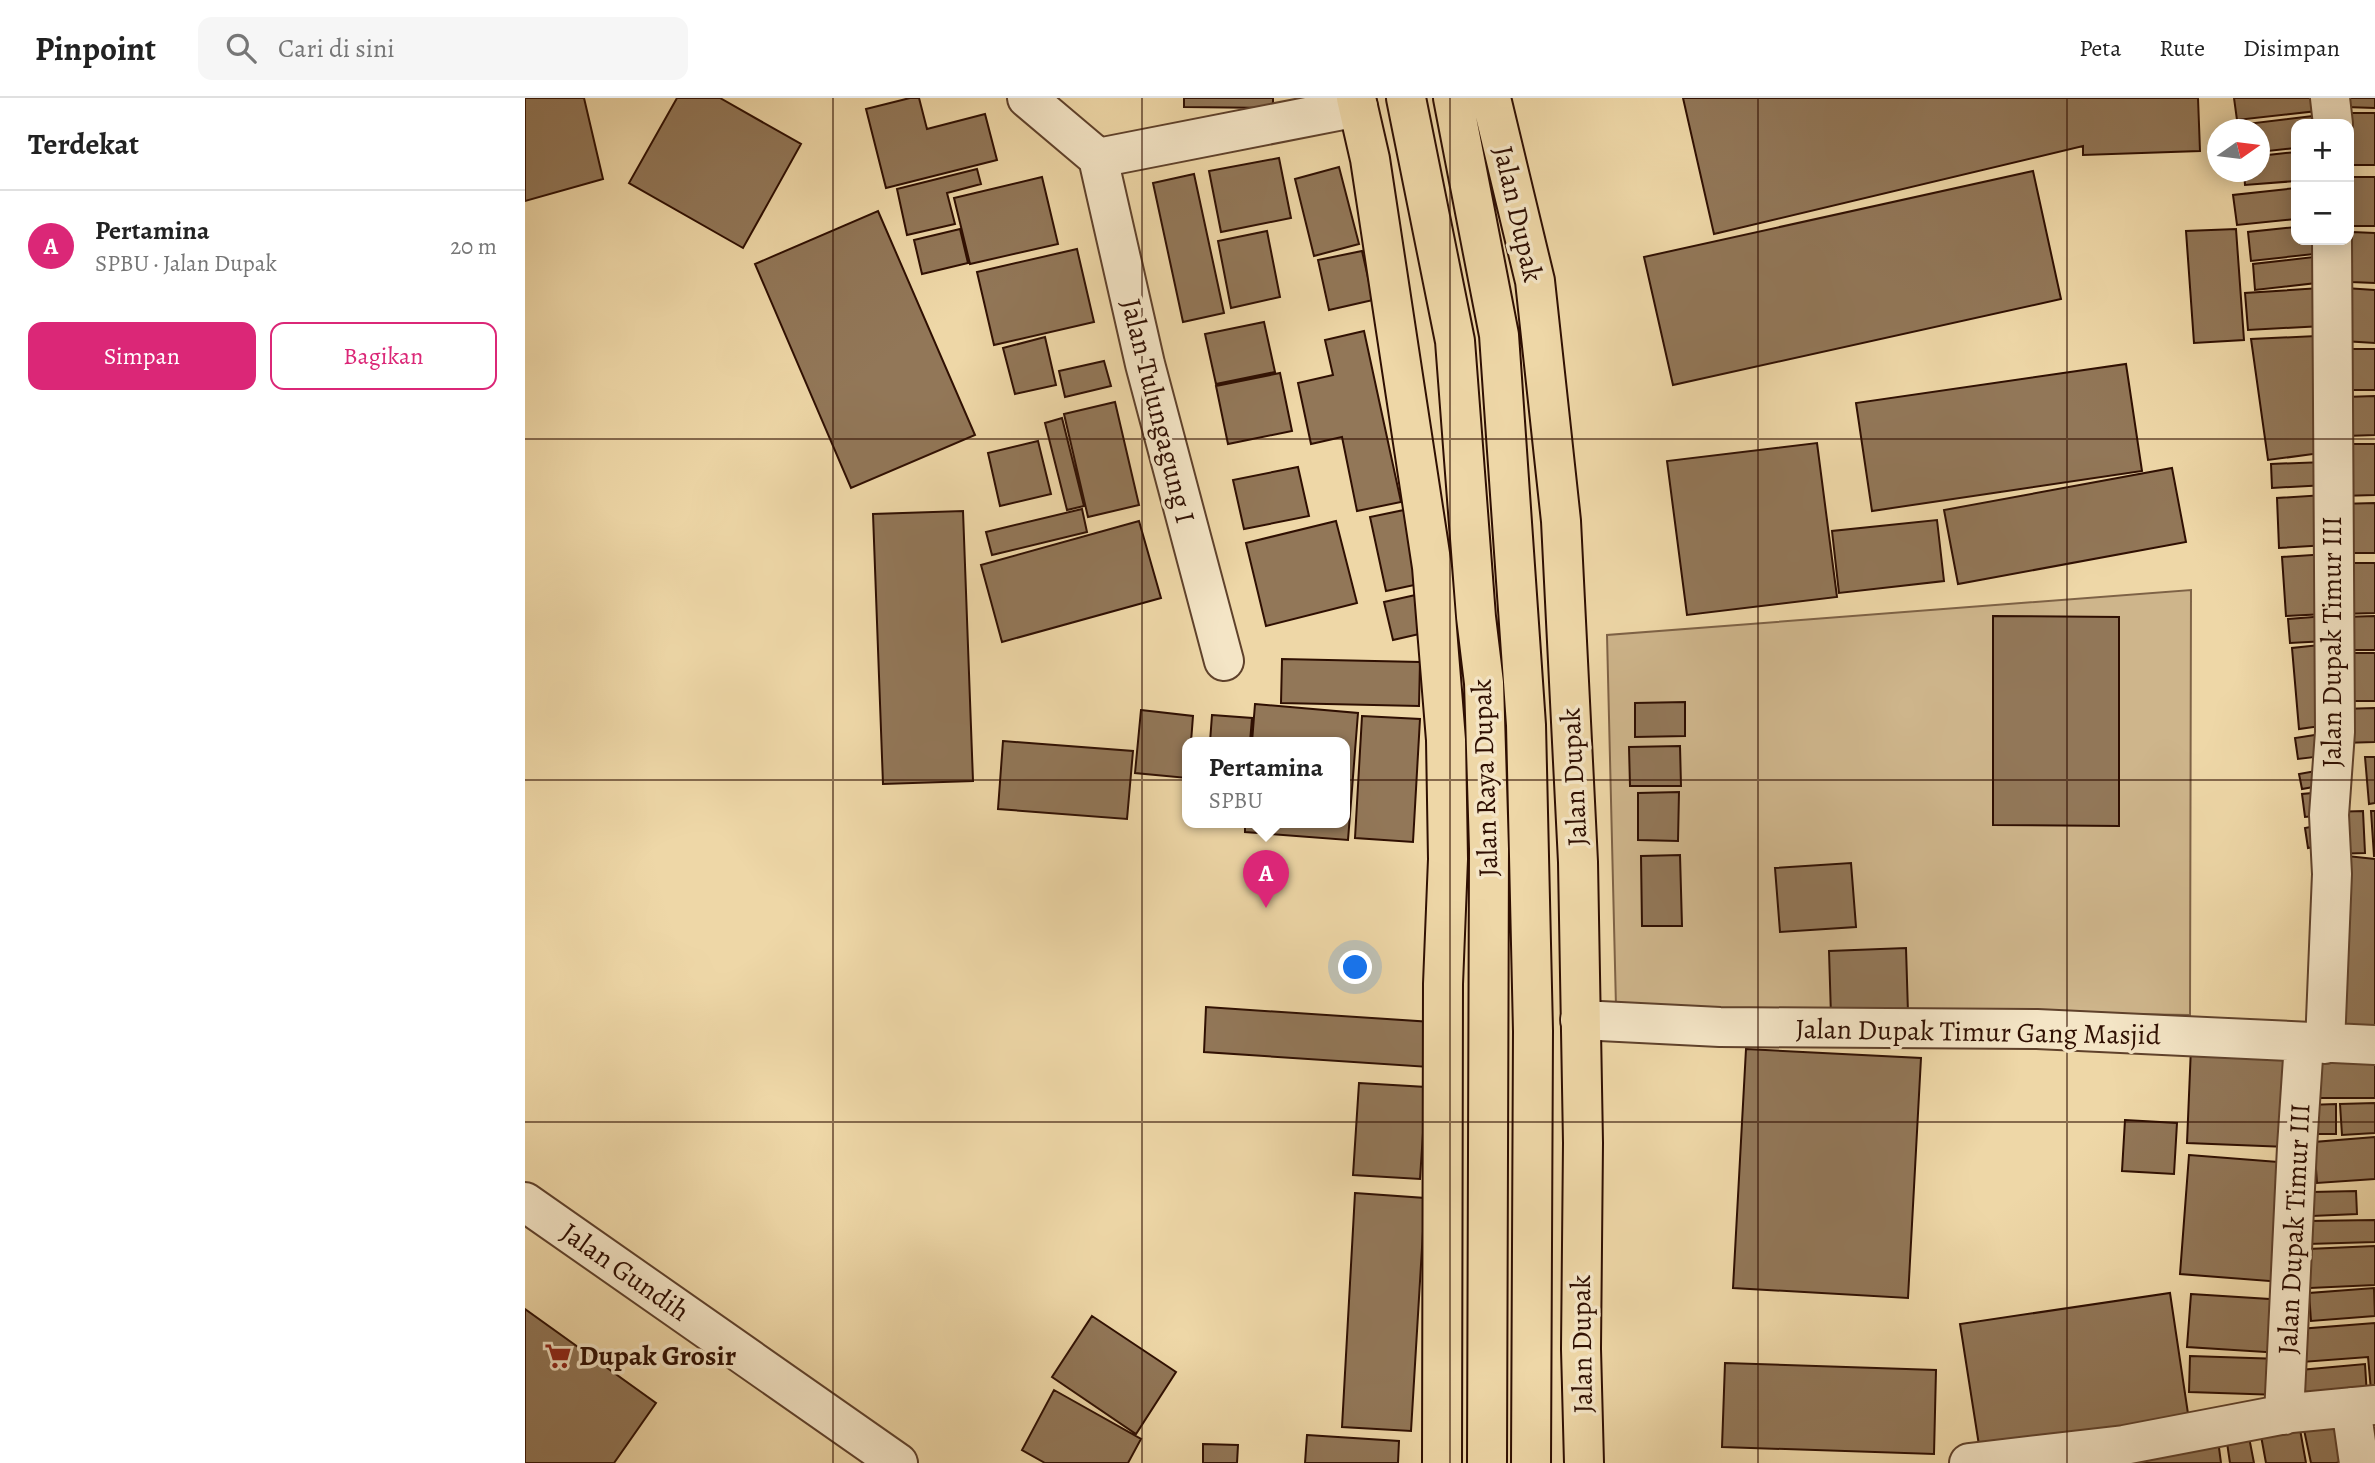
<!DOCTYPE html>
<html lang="id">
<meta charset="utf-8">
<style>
:root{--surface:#fff;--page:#f6f6f6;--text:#222;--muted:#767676;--line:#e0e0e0;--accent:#db2777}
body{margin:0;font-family:Alegreya,serif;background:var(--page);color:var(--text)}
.controls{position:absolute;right:21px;top:21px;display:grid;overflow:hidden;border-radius:14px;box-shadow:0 4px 18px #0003}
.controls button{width:63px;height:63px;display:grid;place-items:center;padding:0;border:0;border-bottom:2px solid var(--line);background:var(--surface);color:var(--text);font:35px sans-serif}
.compass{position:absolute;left:1682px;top:21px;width:63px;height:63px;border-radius:50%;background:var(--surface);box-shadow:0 4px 18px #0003;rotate:76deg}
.you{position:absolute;left:831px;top:870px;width:24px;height:24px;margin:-18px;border:5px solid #fff;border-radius:50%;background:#1a73e8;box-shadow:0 0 0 10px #1a73e833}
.badge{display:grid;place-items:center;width:46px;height:46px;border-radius:50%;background:var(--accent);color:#fff;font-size:23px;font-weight:700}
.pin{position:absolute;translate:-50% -58px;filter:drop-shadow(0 2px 4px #0008)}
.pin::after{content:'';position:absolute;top:37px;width:24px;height:21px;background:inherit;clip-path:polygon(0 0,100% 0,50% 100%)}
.popup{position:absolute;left:657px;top:639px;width:168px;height:91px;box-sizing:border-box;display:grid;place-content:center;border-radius:14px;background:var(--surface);filter:drop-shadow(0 2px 5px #0005);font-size:23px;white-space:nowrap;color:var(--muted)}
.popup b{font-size:26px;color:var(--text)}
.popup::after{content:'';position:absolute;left:50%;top:100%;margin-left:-14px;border:14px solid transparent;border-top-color:var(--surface)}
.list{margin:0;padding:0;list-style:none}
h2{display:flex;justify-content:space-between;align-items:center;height:91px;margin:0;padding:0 28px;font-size:30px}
h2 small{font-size:23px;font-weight:400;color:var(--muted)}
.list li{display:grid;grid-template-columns:46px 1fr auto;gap:21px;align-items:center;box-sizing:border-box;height:112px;padding:0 28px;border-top:2px solid var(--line)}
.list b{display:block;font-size:26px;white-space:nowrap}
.list p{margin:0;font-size:23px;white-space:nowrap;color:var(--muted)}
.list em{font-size:23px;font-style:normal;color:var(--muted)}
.actions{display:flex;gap:14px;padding:21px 28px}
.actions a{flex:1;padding:16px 0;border:2px solid var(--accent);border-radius:14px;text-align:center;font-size:24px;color:var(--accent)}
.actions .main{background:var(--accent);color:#fff}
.icon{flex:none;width:38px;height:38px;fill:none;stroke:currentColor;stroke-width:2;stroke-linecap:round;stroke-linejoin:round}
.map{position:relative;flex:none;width:1850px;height:1365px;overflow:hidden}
header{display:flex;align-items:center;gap:42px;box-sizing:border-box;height:98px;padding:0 35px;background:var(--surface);border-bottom:2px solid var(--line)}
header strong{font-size:33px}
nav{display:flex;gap:38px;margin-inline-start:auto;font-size:24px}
.search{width:490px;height:63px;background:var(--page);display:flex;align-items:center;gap:18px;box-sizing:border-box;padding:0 24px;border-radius:14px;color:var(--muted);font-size:26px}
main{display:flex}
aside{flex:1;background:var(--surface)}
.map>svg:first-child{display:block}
</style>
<header>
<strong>Pinpoint</strong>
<div class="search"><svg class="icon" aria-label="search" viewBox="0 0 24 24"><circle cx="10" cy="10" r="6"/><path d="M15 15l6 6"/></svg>Cari di sini</div>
<nav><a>Peta</a><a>Rute</a><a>Disimpan</a></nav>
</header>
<main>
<aside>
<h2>Terdekat<small></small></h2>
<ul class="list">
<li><span class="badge">A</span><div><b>Pertamina</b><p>SPBU · Jalan Dupak</p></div><em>20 m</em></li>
</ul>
<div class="actions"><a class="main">Simpan</a><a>Bagikan</a></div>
</aside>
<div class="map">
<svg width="1850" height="1365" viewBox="0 0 1850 1365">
<rect width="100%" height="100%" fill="#eed7a7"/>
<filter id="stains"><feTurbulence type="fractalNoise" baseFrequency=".00286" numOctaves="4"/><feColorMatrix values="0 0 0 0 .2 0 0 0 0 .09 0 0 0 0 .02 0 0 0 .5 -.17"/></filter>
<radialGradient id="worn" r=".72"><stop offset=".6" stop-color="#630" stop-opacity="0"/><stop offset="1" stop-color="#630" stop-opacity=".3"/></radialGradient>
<path fill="#ceb58b" stroke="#7e6246" stroke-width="2" d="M1666,492L1665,917L1091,909L1082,537Z"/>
<path fill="#927758" stroke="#2f0f02" stroke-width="2" d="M0,0H59L78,81L0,103Z
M152,0H195L276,46L218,150L104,85Z
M385,0H394L402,31L460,16L472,62L361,90L341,11Z
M659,0H748V10L659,9Z
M1158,0H1673L1675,53L1558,57V48L1189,136Z
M1709,0H1790L1792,13L1712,22Z
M1820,0H1850V10L1821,9Z
M1823,15H1850V67H1824Z
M1787,18L1788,26H1771V50L1734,54V32H1714L1713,27Z
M1771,54V83L1720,87L1719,74H1734V58Z
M754,60L766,120L696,134L684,73Z
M814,69L834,146L789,158L770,81Z
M452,71L456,86L422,95L430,126L382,137L372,91Z
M1508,73L1536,201L1148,287L1119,159Z
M669,76L699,215L658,224L628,85Z
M517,79L533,146L445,166L429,100Z
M1825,79H1850V128H1825Z
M1771,90V121L1712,127L1708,97Z
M353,113L450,337L326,390L230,166Z
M1771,129V142H1797L1798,155L1726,163L1723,134Z
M435,131L443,165L397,176L389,142Z
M1711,131L1719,242L1669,245L1661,133Z
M742,133L755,199L706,210L693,143Z
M1827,134L1850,135V185L1826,184Z
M552,151L569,224L469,247L452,174Z
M837,153L848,202L804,212L793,162Z
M1797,158L1800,184L1730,192L1728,166Z
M1795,190L1798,228L1723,232L1720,195Z
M1820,190L1850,192V245L1818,243Z
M739,224L750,274L691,286L680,236Z
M839,233L876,404L832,413L817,339L786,346L773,285L808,277L800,242Z
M1791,238L1796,355L1743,362L1726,241Z
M520,239L531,287L490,296L478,250Z
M1815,251H1850V292H1814Z
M579,263L586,288L540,299L534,273Z
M1601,266L1617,373L1347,413L1331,305Z
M755,275L767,333L703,346L691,288Z
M1850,298V337L1821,338L1820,299Z
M590,304L614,407L563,419L539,316Z
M537,320L559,408L542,412L520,325Z
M513,343L526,396L475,408L463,355Z
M1292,345L1312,499L1162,517L1142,363Z
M1815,346H1850V397L1816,398Z
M1800,364L1801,387L1747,390L1746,366Z
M773,369L784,418L719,431L708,382Z
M1647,370L1661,444L1433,486L1419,412Z
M1799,397L1802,447L1754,450L1752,400Z
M1850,405V455H1814V406Z
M557,411L562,434L467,457L461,434Z
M879,412L894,486L861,493L845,419Z
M438,413L448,683L358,686L348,416Z
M1412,422L1419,483L1314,495L1307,433Z
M614,423L636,500L477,544L456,467Z
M811,423L832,505L741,528L721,445Z
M1802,456L1800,516L1761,518L1757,459Z
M1815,465H1850V515L1815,516Z
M895,496L903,534L868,542L859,504Z
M1468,518L1594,519V728L1468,727Z
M1801,518L1802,543L1765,545L1763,521Z
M1850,518V552H1820L1819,519Z
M1804,546L1803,627L1774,631L1767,550Z
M1820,555H1850V603H1819Z
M757,561L895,564L894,608L756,605Z
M1160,604V638L1110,639V605Z
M730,606L833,615L823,742L720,734V724H820V644H727Z
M1850,610V644L1817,645L1816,611Z
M616,612L668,618L666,644H662V680L610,675Z
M687,617L727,620L725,644H685Z
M837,618L895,621L888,744L830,740Z
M1803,635L1807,657L1773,661L1770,640Z
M478,643L608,653L602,721L473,711Z
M1155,648L1156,688H1105L1104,649Z
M1840,659H1850V705L1844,706Z
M1802,671L1805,686L1777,691L1774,676Z
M1154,694L1153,743L1113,742V695Z
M1798,694L1800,717L1780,719L1777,696Z
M1838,713L1840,755L1808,756L1806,714Z
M1846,713H1850V758H1849Z
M1801,726L1805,746L1783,750L1780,730Z
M1155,757L1157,828H1117L1116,758Z
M1822,758L1850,761V936L1802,929Z
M1326,765L1331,829L1255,834L1250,770Z
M1381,850L1383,915L1306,918L1304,853Z
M681,909L907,924L904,969L679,954Z
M1666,949L1770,954L1766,1049L1662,1045Z
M1221,951L1396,960L1383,1200L1208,1190Z
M1788,957H1850V1000H1789Z
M834,985L901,989L895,1081L828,1077Z
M1850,1005V1035L1817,1037L1815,1006Z
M1811,1006V1036H1783V1007Z
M1600,1022L1652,1025L1649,1076L1597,1073Z
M1850,1039V1081L1792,1085L1789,1044Z
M1664,1057L1766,1065L1757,1184L1655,1176Z
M1831,1093L1832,1116L1787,1118V1094Z
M830,1095L900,1100L886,1333L817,1329Z
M1850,1122V1144L1783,1146L1782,1123Z
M1850,1148V1187L1785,1190L1783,1151Z
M1849,1190L1850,1218L1786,1223L1784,1195Z
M1645,1195L1665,1329L1456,1360L1435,1226Z
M1666,1196L1760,1202L1756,1255L1662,1249Z
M0,1211L131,1305L89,1365H0Z
M567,1218L651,1274L611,1336L527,1279Z
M1850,1225V1292H1846L1843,1259L1777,1264L1774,1231Z
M1665,1258L1756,1261L1755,1297L1664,1294Z
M1200,1265L1411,1272L1409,1356L1197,1349Z
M1840,1266L1842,1298L1767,1304L1764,1273Z
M529,1292L616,1341L603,1365H520L497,1352Z
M1822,1318L1831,1361L1811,1365H1786L1778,1327Z
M1773,1320L1781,1365H1741L1734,1327Z
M1723,1334L1729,1365H1705L1701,1338Z
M782,1337L874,1343L873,1365H780Z
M1693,1342L1696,1365H1578Z
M678,1346L713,1347L712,1365H678Z"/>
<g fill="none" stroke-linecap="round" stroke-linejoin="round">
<g stroke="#5f412b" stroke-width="42">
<path id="minor" d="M502,0L573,60
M1805,0L1808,26
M573,60L620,266L699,563
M573,60L833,9
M1055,922L1195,929L1512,931L1850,947
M1800,946L1807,776L1804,717L1810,634L1807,142
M0,1104L373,1365
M1826,1309L1834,1365
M1759,1317L1772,1049L1779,945
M1444,1365L1599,1347L1766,1315L1850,1307"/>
</g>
<g stroke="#2f0f02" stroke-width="42">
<path id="major" d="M831,0L845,61L907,469L921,642L923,761L918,886L917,1365
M881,0L930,243L951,519L959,585L964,751L962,1365
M928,0L974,237L1001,627L1008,933L1006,1365
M966,0L1010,183L1036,423L1053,764L1058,1045L1056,1251L1059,1365"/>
</g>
<use href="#minor" stroke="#f4e5c6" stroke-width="38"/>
<use href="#major" stroke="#eed7a7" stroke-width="38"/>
</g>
<path fill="none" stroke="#2f0f02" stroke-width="2" stroke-opacity="0.55" d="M308,0V1365M617,0V1365M925,0V1365M1233,0V1365M1542,0V1365M0,341H1850M0,682H1850M0,1024H1850"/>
<defs>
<g id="supermarket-bare" transform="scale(2.1)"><path d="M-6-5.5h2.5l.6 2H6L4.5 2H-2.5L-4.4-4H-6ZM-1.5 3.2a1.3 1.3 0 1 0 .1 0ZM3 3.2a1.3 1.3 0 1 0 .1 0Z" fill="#8f2418" stroke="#f4e5c6" stroke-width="2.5" paint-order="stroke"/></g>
</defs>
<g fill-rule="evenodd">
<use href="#supermarket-bare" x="33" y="1258"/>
</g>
<g text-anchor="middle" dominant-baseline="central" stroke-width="7" stroke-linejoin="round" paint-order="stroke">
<g font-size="28" fill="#2f0f02" stroke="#f4e5c6">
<text transform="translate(993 116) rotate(77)">Jalan Dupak</text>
<text transform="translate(633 313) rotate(76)">Jalan Tulungagung I</text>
<text transform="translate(1807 544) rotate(-90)">Jalan Dupak Timur III</text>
<text transform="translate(1049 679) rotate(-93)">Jalan Dupak</text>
<text transform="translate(960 680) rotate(-92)">Jalan Raya Dupak</text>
<text transform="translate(1453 934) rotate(1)">Jalan Dupak Timur Gang Masjid</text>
<text transform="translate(1769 1131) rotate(-87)">Jalan Dupak Timur III</text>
<text transform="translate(100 1174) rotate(35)">Jalan Gundih</text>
<text transform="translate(1057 1246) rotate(-91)">Jalan Dupak</text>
</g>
<g font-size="28" font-weight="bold" fill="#2f0f02" stroke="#f4e5c6" text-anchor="start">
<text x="54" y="1258">Dupak Grosir</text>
</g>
</g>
<rect width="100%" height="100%" filter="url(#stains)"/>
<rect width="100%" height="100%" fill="url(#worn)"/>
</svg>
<div class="controls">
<button>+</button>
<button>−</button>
</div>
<svg class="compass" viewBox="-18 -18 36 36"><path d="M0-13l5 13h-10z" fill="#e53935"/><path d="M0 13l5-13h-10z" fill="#767676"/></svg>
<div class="you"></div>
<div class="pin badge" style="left:741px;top:810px">A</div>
<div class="popup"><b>Pertamina</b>SPBU</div>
</div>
</main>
